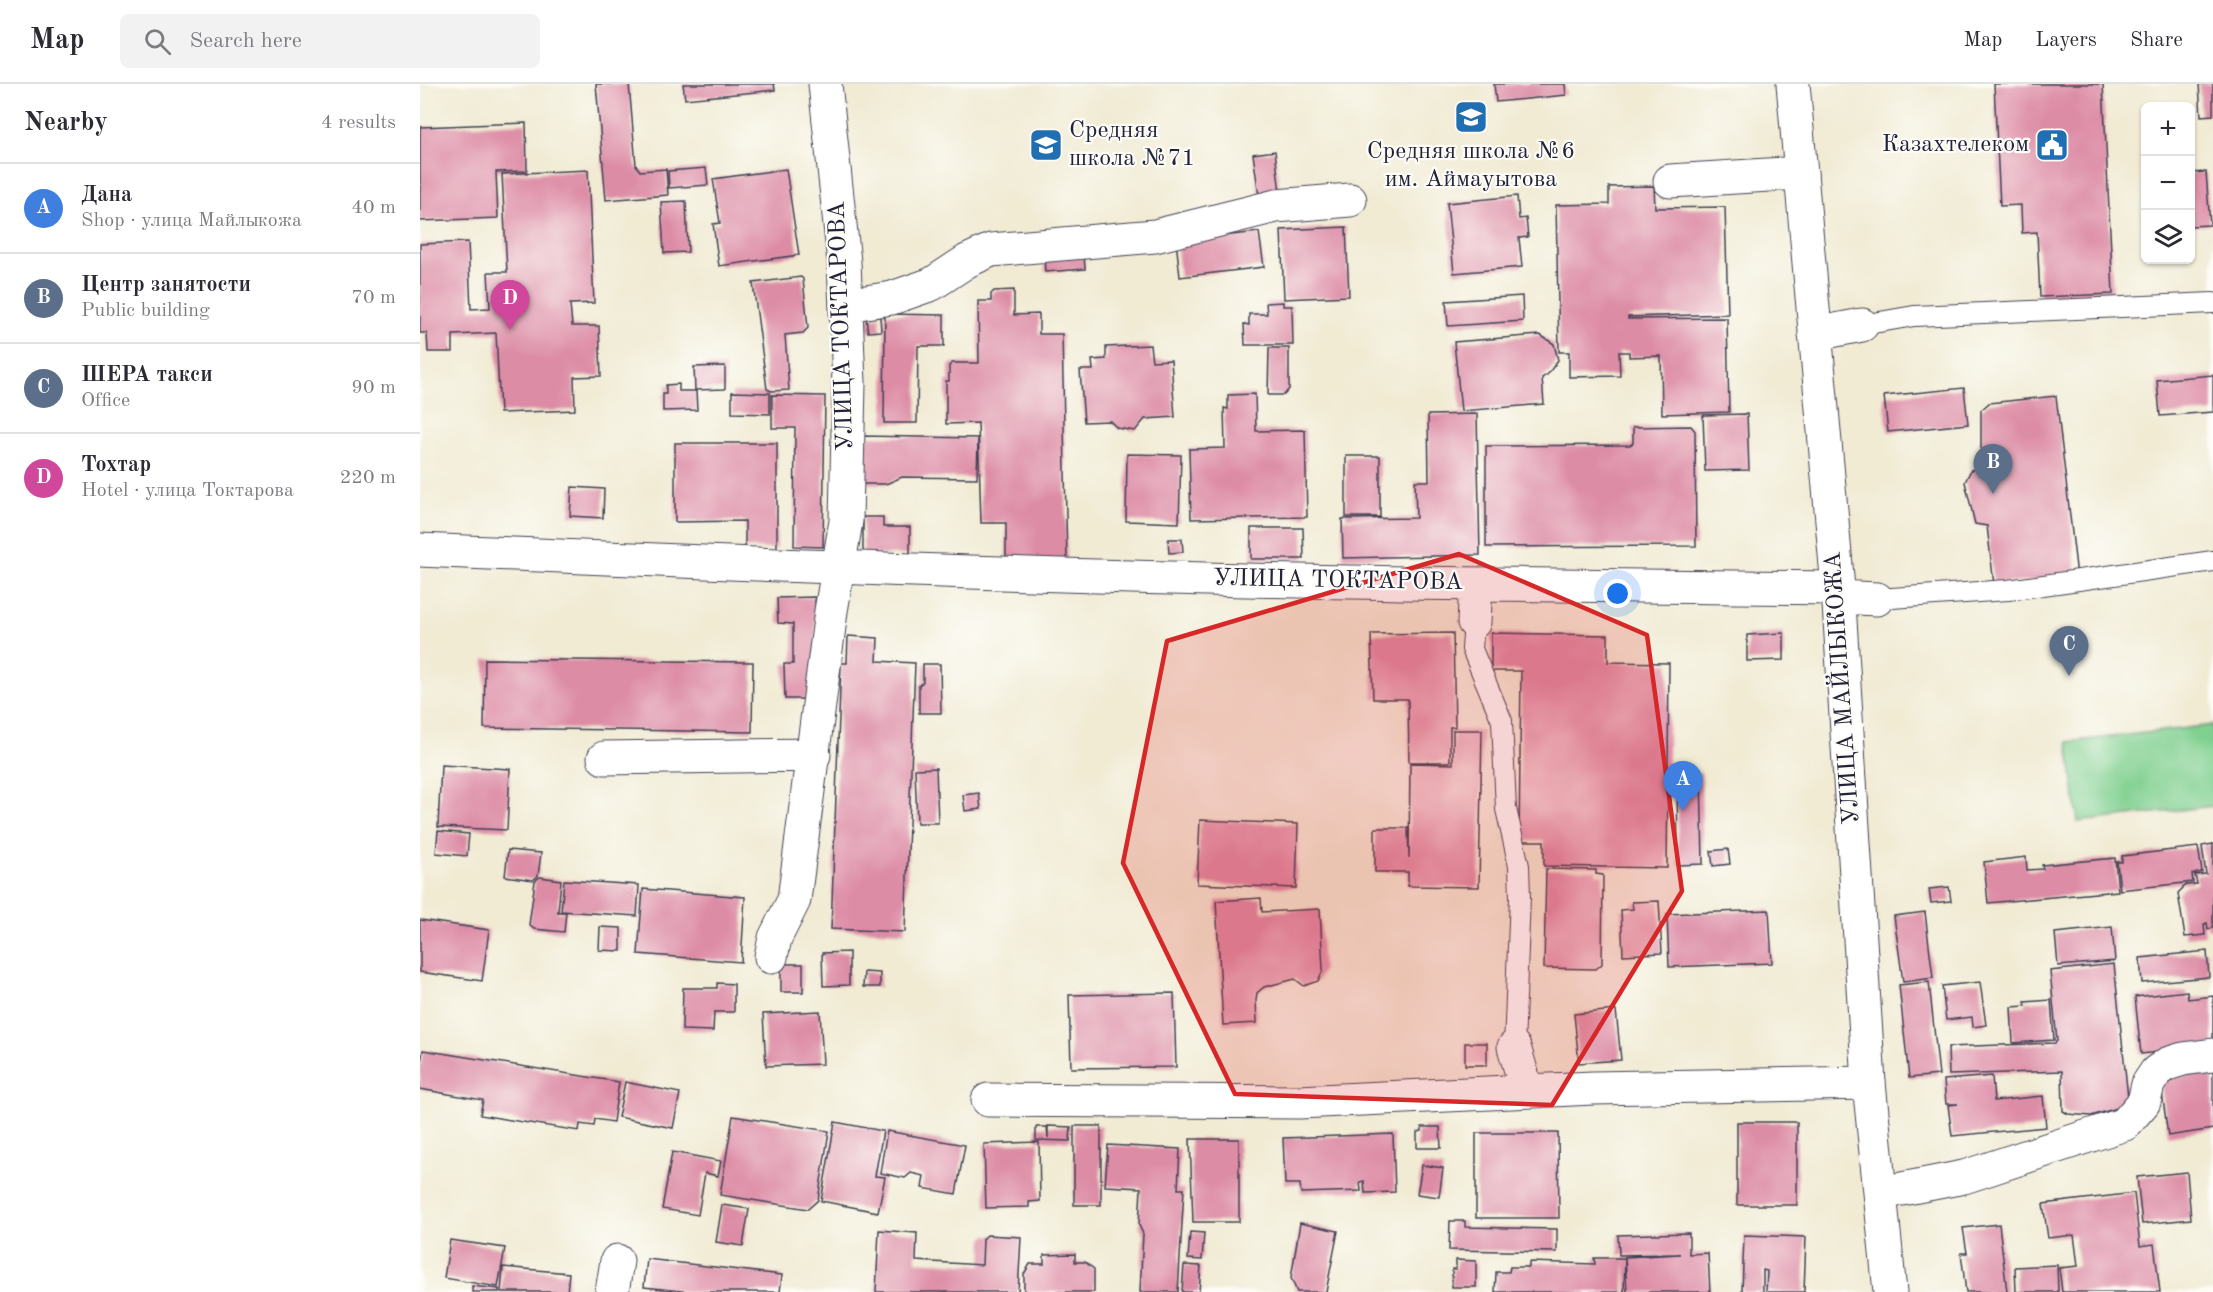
<!DOCTYPE html>
<meta charset="utf-8">
<style>
:root{--surface:#fff;--page:#f2f2f3;--text:#2b2b33;--muted:#7c7c81;--line:#e1e1e2;--accent:#1f6fb2}
body{margin:0;font-family:"Old Standard TT",serif;background:var(--page);color:var(--text)}
.controls{position:absolute;right:18px;top:18px;display:grid;overflow:hidden;border-radius:9px;box-shadow:0 2px 4px #0004}
.controls button{width:54px;height:54px;display:grid;place-items:center;padding:0;border:0;border-bottom:2px solid var(--line);background:var(--surface);color:var(--text);font:30px sans-serif}
.you{position:absolute;left:1198px;top:510px;width:21px;height:21px;margin:-15px;border:4px solid #fff;border-radius:50%;background:#1a73e8;box-shadow:0 0 0 9px #1a73e833}
.badge{display:grid;place-items:center;width:39px;height:39px;border-radius:50%;background:var(--accent);color:#fff;font-size:20px;font-weight:700}
.pin{position:absolute;translate:-50% -50px;filter:drop-shadow(0 2px 3px #0008)}
.pin::after{content:'';position:absolute;top:32px;width:21px;height:18px;background:inherit;clip-path:polygon(0 0,100% 0,50% 100%)}
.list{margin:0;padding:0;list-style:none}
h2{display:flex;justify-content:space-between;align-items:center;height:78px;margin:0;padding:0 24px;font-size:26px}
h2 small{font-size:20px;font-weight:400;color:var(--muted)}
.list li{display:grid;grid-template-columns:39px 1fr auto;gap:18px;align-items:center;box-sizing:border-box;height:90px;padding:0 24px;border-top:2px solid var(--line)}
.list b{display:block;font-size:22px;white-space:nowrap}
.list p{margin:0;font-size:20px;white-space:nowrap;color:var(--muted)}
.list em{font-size:20px;font-style:normal;color:var(--muted)}
.icon{flex:none;width:33px;height:33px;fill:none;stroke:currentColor;stroke-width:2;stroke-linecap:round;stroke-linejoin:round}
.map{position:relative;flex:none;width:1793px;height:1208px;overflow:hidden}
header{display:flex;align-items:center;gap:36px;box-sizing:border-box;height:84px;padding:0 30px;background:var(--surface);border-bottom:2px solid var(--line)}
header strong{font-size:28px}
nav{display:flex;gap:33px;margin-inline-start:auto;font-size:21px}
.search{width:420px;height:54px;background:var(--page);display:flex;align-items:center;gap:15px;box-sizing:border-box;padding:0 21px;border-radius:9px;color:var(--muted);font-size:22px}
main{display:flex}
aside{flex:1;background:var(--surface)}
.map>svg:first-child{display:block}
</style>
<header>
<strong>Map</strong>
<div class="search"><svg class="icon" aria-label="search" viewBox="0 0 24 24"><circle cx="10" cy="10" r="6"/><path d="M15 15l6 6"/></svg>Search here</div>
<nav><a>Map</a><a>Layers</a><a>Share</a></nav>
</header>
<main>
<aside>
<h2>Nearby<small>4 results</small></h2>
<ul class="list">
<li><span class="badge" style="background:#3f7fe0">A</span><div><b>Дана</b><p>Shop · улица Майлыкожа</p></div><em>40 m</em></li>
<li><span class="badge" style="background:#5c6f8a">B</span><div><b>Центр занятости</b><p>Public building</p></div><em>70 m</em></li>
<li><span class="badge" style="background:#5c6f8a">C</span><div><b>ШЕРА такси</b><p>Office</p></div><em>90 m</em></li>
<li><span class="badge" style="background:#d1479c">D</span><div><b>Тохтар</b><p>Hotel · улица Токтарова</p></div><em>220 m</em></li>
</ul>
</aside>
<div class="map">
<svg width="1793" height="1208" viewBox="0 0 1793 1208">
<rect width="100%" height="100%" fill="#fdfcf7"/>
<filter id="ink" filterUnits="userSpaceOnUse"><feTurbulence type="fractalNoise" baseFrequency=".0167" numOctaves="2"/><feDisplacementMap in="SourceGraphic" scale="12" xChannelSelector="R" yChannelSelector="G"/><feConvolveMatrix kernelMatrix="1 2 1 2 8 2 1 2 1" color-interpolation-filters="sRGB"/></filter>
<filter id="wash" filterUnits="userSpaceOnUse"><feTurbulence type="fractalNoise" baseFrequency=".008" numOctaves="4" result="noise"/><feDisplacementMap in="SourceGraphic" scale="24" xChannelSelector="R" yChannelSelector="G"/><feGaussianBlur stdDeviation="1.35" result="paint"/><feColorMatrix in="noise" values="0 0 0 0 0 0 0 0 0 0 0 0 0 0 0 0 0 1.4 0 .05"/><feComposite in="paint" operator="in"/></filter>
<g filter="url(#wash)">
<rect width="100%" height="100%" fill="#f1ebd4"/>
<path fill="#80d090" stroke="#517966" stroke-width="1.5" d="M1793,641V722L1658,738L1648,658Z"/>
<g id="blocks">
<path fill="#dd8ca6" d="M176,0H209L216,81L220,87L246,85L248,111L186,116Z
M263,0H354L355,6L265,15Z
M1074,0H1145L1146,11L1076,18Z
M1574,0H1683L1693,210L1620,213L1617,148L1602,149L1601,121L1580,122Z
M1779,0H1793V31L1781,32Z
M106,39L107,87L76,88L78,134L0,137V43Z
M855,67L860,109L839,112L833,70Z
M286,84L288,101L249,104L248,87Z
M366,85L379,171L299,182L293,140L300,139L293,95Z
M168,86L174,219L150,220L152,242H179L181,292L154,293L155,326L80,329L76,249L33,251V268H8L7,249H0V160L48,158L51,225L70,224L68,188H87L82,90Z
M1786,88L1790,141L1770,142V89Z
M1234,102L1235,124L1305,123L1308,230L1208,233V235L1307,234L1309,328L1242,330L1241,272L1209,273V268H1199L1200,292L1149,293V268H1139L1136,121L1189,120V103Z
M1097,112L1099,135L1106,134L1108,153L1099,154L1102,183L1034,189L1027,119Z
M266,117L268,168L244,169L241,118Z
M926,143L929,212L864,215L861,146Z
M839,148L844,183L760,193L756,157Z
M664,171L665,185L625,188L624,174Z
M381,193L383,195L388,244L383,249L365,251L369,306L351,307L347,305L333,199Z
M594,206V231L619,230V250H642L647,477L586,478V439H561L558,339L526,340V297H529V282L532,279H559L558,217H571V210L574,207Z
M1102,212L1103,237L1028,242L1026,217Z
M863,218V222H872L873,261H825L824,240L829,241V230H847L846,219Z
M465,230L524,231V262H498L497,339H464Z
M460,233L461,247L448,248L446,234Z
M1120,251L1134,260L1138,276L1128,290L1122,294L1124,320L1041,327L1034,258Z
M730,261L732,277L751,276L755,333L725,335L715,347L697,344L690,337L664,338L660,286H673L672,276L686,275V263Z
M849,264H869V305L864,311H848Z
M305,282V305L275,306L274,283Z
M1793,291V328L1740,332L1737,296Z
M259,300V307H276L277,326L243,327V310H246V301Z
M1544,304L1548,340L1468,348L1464,312Z
M312,308L350,309V330L312,329Z
M835,310L836,347L885,346L887,433L771,435L769,365L805,364L804,324L808,325V311Z
M352,311L405,312L403,463L374,462L375,344H352Z
M1636,312L1657,492L1574,501L1567,442L1555,440L1545,398L1551,386L1561,384V326L1569,319Z
M1057,330L1060,471L923,474L922,435L996,434L995,397H1009L1008,331Z
M1327,330L1329,386L1285,387L1283,331Z
M1271,342L1275,347L1276,462L1066,463V362L1210,361L1213,359V343Z
M441,352L558,354L557,394L482,393L466,400H441Z
M255,359H357V465L325,464V437L255,438Z
M707,370L761,371L759,439L706,437Z
M926,372H960V433H926Z
M152,403L184,405L183,434L150,432Z
M443,433H463V443H490V471H443Z
M831,444H883L884,475H831Z
M748,455H762L763,468L749,469Z
M395,513L397,615H365L364,580H373V540L358,539L357,514Z
M1033,549L1035,643H1030V678H989L988,615H953L951,550Z
M1071,549L1188,551V578L1249,579L1247,784L1124,782V757H1099L1101,587H1071Z
M1364,549V576L1327,577V551Z
M428,552L458,554L457,577L495,579L485,848L411,845L421,579H427Z
M65,575L333,578L332,648L64,644Z
M503,580H520L521,629H499V601L503,598Z
M1033,646H1062L1059,803L988,802V788H955V744H988L989,774L990,679L1033,680Z
M21,681L90,685L87,746L18,743Z
M516,684L518,739H497L495,685Z
M1281,689L1283,780L1258,781L1257,690Z
M559,709L561,725L545,727L543,711Z
M780,736L878,740L876,804L777,800Z
M18,747L49,750L47,772L16,769Z
M1793,760V844L1788,845L1787,839L1784,840L1785,851L1765,853L1758,809L1766,801L1777,800L1775,791L1786,790L1782,762Z
M1778,763L1782,788L1772,790L1773,798L1700,806L1697,778H1702V772Z
M1308,765L1310,780L1293,782L1291,767Z
M88,766L121,769L118,792L113,796L85,792Z
M1606,773L1607,786L1623,785L1622,781L1695,774L1698,807L1568,819L1564,778Z
M1126,785L1176,786V790L1183,791L1182,880L1176,885L1124,884Z
M120,793L141,796L138,828H146L144,848L114,845L109,841L115,797Z
M144,796L219,801L217,832L141,827Z
M1529,803L1531,817L1511,819L1509,805Z
M223,805L325,813L321,878L218,870Z
M841,814L842,828L900,825L903,886L898,897L884,902L875,895L844,903L837,909L836,916L837,939L803,941L796,817Z
M1239,817L1242,869L1203,871L1201,826L1213,825L1212,818Z
M1349,826L1352,879L1249,883L1247,830Z
M1505,828L1513,894L1483,898L1474,832Z
M0,836L69,846L62,897L0,888Z
M180,843L201,844V867L179,866Z
M1692,843L1695,877L1638,882L1635,849Z
M1787,867L1789,893L1722,899L1720,874Z
M429,868V901L403,902L402,869Z
M361,880H383V908H361Z
M1694,880L1708,1014L1704,1022L1671,1032L1648,1030L1643,1027L1642,987L1529,991L1528,963L1635,959L1637,957L1630,887Z
M444,888L460,889V903H443Z
M1509,898L1519,991L1489,994L1479,901Z
M1560,898L1566,941L1553,943L1552,933L1526,936L1522,902Z
M297,899L314,900V928H294L293,947L262,946L263,904H297Z
M1767,907L1768,915L1793,912V962L1721,970L1715,913Z
M754,909L756,983L651,984L649,911Z
M1631,916L1634,956L1593,959L1591,923L1606,922L1605,918Z
M1196,926L1201,976L1159,979L1154,930Z
M400,927L403,980L346,982L343,930Z
M1045,959H1067V981H1045Z
M3,966L199,998L193,1038L175,1035L174,1042L160,1040L159,1047L60,1031L63,1016L0,1005V983Z
M1793,987V1045L1748,1052L1741,1001L1748,994Z
M1572,992L1574,1017L1623,1012L1626,1043L1532,1052L1528,1021L1538,1020H1526L1524,996Z
M205,998L260,1009L253,1044L198,1033Z
M313,1032L409,1047L398,1116L388,1125L300,1111Z
M415,1038L463,1047L455,1092L465,1093L458,1128L401,1117Z
M1317,1038H1377V1121H1317Z
M628,1042L651,1043L650,1057L616,1056V1043H627L628,1054Z
M654,1042H681V1121H654Z
M1002,1043H1020L1021,1064H997V1048L1002,1047Z
M467,1047L545,1061L536,1110L502,1104L504,1092L491,1089L485,1094L460,1089Z
M1056,1049H1138L1139,1134H1056Z
M973,1050L975,1108L945,1109L944,1097L940,1098L941,1107L881,1109L880,1100H865L863,1054Z
M770,1055H819V1138H773Z
M619,1058L620,1117L609,1118V1123L566,1124L564,1060Z
M688,1061L760,1065L758,1105H764L758,1208H720L723,1150L719,1141L721,1104L685,1102Z
M252,1068L301,1077L298,1092L285,1089L278,1131L242,1125Z
M1002,1081L1023,1084L1019,1113L997,1110Z
M1767,1088L1771,1135L1722,1140L1717,1093Z
M1714,1109L1720,1162L1734,1160L1740,1208H1642L1639,1184L1658,1182L1654,1151L1628,1154L1623,1120Z
M302,1121L329,1125L323,1162L296,1158Z
M1030,1137H1045V1143L1137,1145V1168L1029,1166Z
M880,1139L918,1147L906,1208H877L871,1194Z
M1579,1140L1587,1208H1546L1541,1169H1547L1543,1144Z
M459,1146L497,1149L496,1177L562,1181L563,1155L567,1151L601,1153L598,1208H456Z
M770,1148L784,1149L782,1176L768,1175Z
M1269,1149V1170L1288,1169L1290,1208H1207L1205,1173L1260,1170L1199,1171L1198,1151Z
M1324,1151L1386,1153L1384,1208H1346L1347,1187L1343,1186V1208H1322Z
M30,1156L85,1164L78,1203L24,1194Z
M655,1170V1178H665L674,1185V1208H604V1190L610,1180H624V1171Z
M1174,1174H1205L1204,1208H1075L1076,1188H1089L1090,1183H1109V1178L1175,1180Z
M227,1175L362,1191L360,1208H271L224,1203Z
M1036,1176L1056,1177V1203H1032V1185H1036Z
M764,1181L781,1182L779,1208H762Z
M1637,1181L1638,1208H1596L1595,1183Z
M83,1183L149,1189L147,1208H81Z
M52,1202L79,1205V1208H52Z"/>
</g>
</g>
<g filter="url(#ink)">
<use href="#blocks" fill-opacity="0" stroke="#414052" stroke-width="1.5"/>
<g fill="none" stroke-linecap="round" stroke-linejoin="round">
<g stroke="#414052" stroke-width="22">
<path id="service" d="M1442,241L1494,232L1793,219
M1457,515L1588,506L1793,477
M1054,538L1052,565L1082,637L1086,725L1099,782L1100,813L1094,963"/>
</g>
<g stroke="#414052" stroke-width="35">
<path id="minor" d="M1250,97L1381,89
M426,221L472,214L512,200L547,177L571,166L735,152L856,122L930,116
M1395,250L1442,241
M0,466C328,480 655,494 983,499C1128,502 1273,502 1418,504
M1418,513L1457,515
M1054,538L1056,500
M184,674L394,671
M351,873L355,854L374,816L411,527L426,437L429,299L424,178L405,0
M1094,963L1107,1007
M568,1016L879,1018L1173,1004L1449,999
M1461,1109L1544,1093L1705,1040L1724,1018L1728,1000L1736,988L1747,980L1763,975L1793,971
M192,1208L197,1177"/>
</g>
<g stroke="#414052" stroke-width="35">
<path id="tertiary" d="M1373,0L1418,504L1449,999L1470,1208"/>
</g>
<use href="#service" stroke="#fff" stroke-width="20"/>
<use href="#minor" stroke="#fff" stroke-width="33"/>
<use href="#tertiary" stroke="#fff" stroke-width="33"/>
</g>
</g>
<path fill="#d62828" fill-opacity="0.2" stroke="#d62828" stroke-width="4.5" stroke-linejoin="round" d="M1039,470L1227,551L1262,807L1132,1021L815,1010L703,779L747,557Z"/>
<defs>
<g id="school-square" transform="scale(1.725)"><rect x="-9" y="-9" width="18" height="18" rx="4" fill="#1f6fb2" stroke="#fdfcf7"/><path d="M0-5L7-2L0 1L-7-2ZM-4 1L0 2.5L4 1V4Q0 6-4 4Z" fill="#fff"/></g>
<g id="civic-square" transform="scale(1.725)"><rect x="-9" y="-9" width="18" height="18" rx="4" fill="#1f6fb2" stroke="#fdfcf7"/><path d="M-.6-6.5H3V-4.5H.6V-3L4-1V1h2V6H-6V1h2V-1L-.6-3ZM-1.2 2.5V6h2.4V2.5Z" fill="#fff"/></g>
</defs>
<g fill-rule="evenodd">
<use href="#school-square" x="1051" y="33"/>
<use href="#school-square" x="626" y="61"/>
<use href="#civic-square" x="1632" y="61"/>
</g>
<g text-anchor="middle" dominant-baseline="central" stroke-width="4.5" stroke-linejoin="round" paint-order="stroke">
<g font-size="24" fill="#22223b" stroke="#fdfcf7" text-anchor="start">
<text x="649" y="47">Средняя<tspan x="649" dy="28">школа №71</tspan></text>
<text x="1609" y="61" text-anchor="end">Казахтелеком</text>
<text x="1051" y="68" text-anchor="middle">Средняя школа №6<tspan x="1051" dy="28">им. Аймауытова</tspan></text>
</g>
<g font-size="24" fill="#22223b" stroke="#fdfcf7">
<text transform="translate(422 242) rotate(-92)">УЛИЦА ТОКТАРОВА</text>
<text transform="translate(918 497) rotate(1)">УЛИЦА ТОКТАРОВА</text>
<text transform="translate(1423 604) rotate(-94)">УЛИЦА МАЙЛЫКОЖА</text>
</g>
</g>
</svg>
<div class="controls">
<button>+</button>
<button>−</button>
<button><svg class="icon" aria-label="layers" viewBox="0 0 24 24"><path d="M12 4l9 5-9 5-9-5zM3 14l9 5 9-5"/></svg></button>
</div>
<div class="you"></div>
<div class="pin badge" style="left:1263px;top:727px;background:#3f7fe0">A</div>
<div class="pin badge" style="left:1573px;top:410px;background:#5c6f8a">B</div>
<div class="pin badge" style="left:1649px;top:592px;background:#5c6f8a">C</div>
<div class="pin badge" style="left:90px;top:246px;background:#d1479c">D</div>
</div>
</main>
